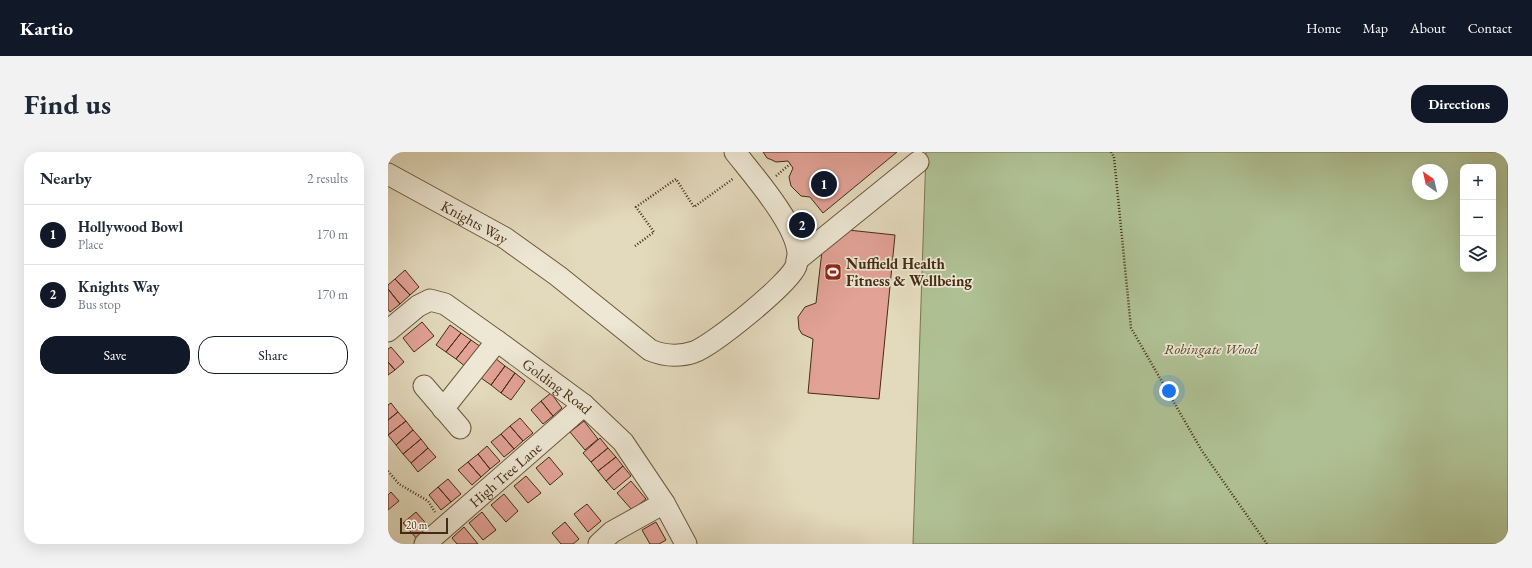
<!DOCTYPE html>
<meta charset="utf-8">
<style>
:root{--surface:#fff;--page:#f2f2f3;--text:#1f2937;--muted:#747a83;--line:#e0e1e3;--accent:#111827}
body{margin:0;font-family:"EB Garamond",serif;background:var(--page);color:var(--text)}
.controls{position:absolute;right:12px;top:12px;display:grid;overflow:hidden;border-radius:8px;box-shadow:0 4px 16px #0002}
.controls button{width:36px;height:36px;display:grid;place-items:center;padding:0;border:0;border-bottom:1px solid var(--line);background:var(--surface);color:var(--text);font:20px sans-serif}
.compass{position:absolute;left:1024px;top:12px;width:36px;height:36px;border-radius:50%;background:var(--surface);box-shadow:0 4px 16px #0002;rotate:326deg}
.scale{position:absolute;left:12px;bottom:10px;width:48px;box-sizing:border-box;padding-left:4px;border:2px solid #442c13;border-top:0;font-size:11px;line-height:14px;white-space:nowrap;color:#442c13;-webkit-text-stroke:3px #ede7d4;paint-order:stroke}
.you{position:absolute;left:781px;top:239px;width:14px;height:14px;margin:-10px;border:3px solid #fff;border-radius:50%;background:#1a73e8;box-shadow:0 0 0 6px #1a73e833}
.badge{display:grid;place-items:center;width:26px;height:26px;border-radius:50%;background:var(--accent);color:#fff;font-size:13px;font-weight:700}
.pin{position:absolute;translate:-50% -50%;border:2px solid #fff;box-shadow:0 1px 4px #0006}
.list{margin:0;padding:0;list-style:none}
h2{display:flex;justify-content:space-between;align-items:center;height:52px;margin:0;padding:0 16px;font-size:17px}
h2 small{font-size:13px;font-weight:400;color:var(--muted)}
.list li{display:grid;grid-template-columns:26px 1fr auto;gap:12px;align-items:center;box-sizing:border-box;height:60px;padding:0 16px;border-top:1px solid var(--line)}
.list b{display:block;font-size:15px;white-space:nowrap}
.list p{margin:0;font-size:13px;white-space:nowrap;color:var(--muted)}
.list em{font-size:13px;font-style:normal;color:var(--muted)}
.actions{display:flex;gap:8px;padding:12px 16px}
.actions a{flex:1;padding:9px 0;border:1px solid var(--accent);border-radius:16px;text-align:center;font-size:14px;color:var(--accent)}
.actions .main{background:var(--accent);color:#fff}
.icon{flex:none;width:22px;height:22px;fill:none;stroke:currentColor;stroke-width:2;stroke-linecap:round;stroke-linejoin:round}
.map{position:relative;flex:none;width:1120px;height:392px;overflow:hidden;border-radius:16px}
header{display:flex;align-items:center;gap:24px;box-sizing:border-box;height:56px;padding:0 20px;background:var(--accent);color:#fff}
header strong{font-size:19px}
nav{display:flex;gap:22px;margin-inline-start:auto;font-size:14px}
.intro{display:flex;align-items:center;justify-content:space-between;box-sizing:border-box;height:96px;padding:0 24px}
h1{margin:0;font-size:28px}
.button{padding:10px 18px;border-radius:16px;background:var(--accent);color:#fff;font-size:14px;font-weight:700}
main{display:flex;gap:24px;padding:0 24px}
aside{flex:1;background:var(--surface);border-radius:16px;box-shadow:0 4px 16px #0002}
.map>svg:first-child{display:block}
</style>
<header>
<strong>Kartio</strong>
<nav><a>Home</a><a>Map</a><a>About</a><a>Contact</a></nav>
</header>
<div class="intro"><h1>Find us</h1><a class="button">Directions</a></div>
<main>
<aside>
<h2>Nearby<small>2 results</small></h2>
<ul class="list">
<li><span class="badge">1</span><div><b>Hollywood Bowl</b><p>Place</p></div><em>170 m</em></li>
<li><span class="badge">2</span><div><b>Knights Way</b><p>Bus stop</p></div><em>170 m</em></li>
</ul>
<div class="actions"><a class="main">Save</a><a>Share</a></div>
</aside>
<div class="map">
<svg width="1120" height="392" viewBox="0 0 1120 392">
<rect width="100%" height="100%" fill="#e3dabd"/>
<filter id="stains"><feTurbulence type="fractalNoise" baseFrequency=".005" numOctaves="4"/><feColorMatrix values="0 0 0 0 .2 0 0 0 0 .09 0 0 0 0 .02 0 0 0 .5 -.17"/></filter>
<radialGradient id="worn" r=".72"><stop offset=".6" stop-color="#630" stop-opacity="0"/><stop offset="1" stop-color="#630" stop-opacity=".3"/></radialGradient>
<path fill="#afc194" stroke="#7a7654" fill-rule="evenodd" d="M538,0H1120V392H525ZM1075,15H1105V117H1075ZM1030,18H1054V42H1030Z"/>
<path fill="#e2a296" stroke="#442c13" d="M375,0H509L435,61L422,45L413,44L403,34L401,25L405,16L400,9L388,10L384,8L379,6Z
M460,78L507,83L491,247L420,241L425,187L414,182L411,177L410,165L417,155L428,151L434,99Z
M17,118L31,135L22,143L7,127Z
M7,127L22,143L12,152L0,137V133Z
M0,137L12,152L2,160L0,157Z
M34,170L46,184L26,200L15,186Z
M62,173L73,181L58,200L48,193Z
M73,181L83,188L68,207L58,200Z
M83,188L93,195L78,215L68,207Z
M3,195L16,210L7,218L0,210V197Z
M107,206L117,214L103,233L93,226Z
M0,210L7,218L0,223Z
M117,214L127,221L113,241L103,233Z
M127,221L137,229L123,248L113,241Z
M163,241L174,256L165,264L153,249Z
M153,249L165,264L155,272L143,258Z
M3,251L10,260L0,268V253Z
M10,260L18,269L0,283V268Z
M132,266L145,281L135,289L122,274Z
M18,269L25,278L8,293L0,283Z
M196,269L210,287L197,298L182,280Z
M122,274L135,289L126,297L113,282Z
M25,278L33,287L15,302L8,293Z
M113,282L126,297L116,305L103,290Z
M212,286L220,296L203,310L195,301Z
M33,287L40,296L23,311L15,302Z
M99,294L112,309L102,317L90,302Z
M40,296L48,305L30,320L23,311Z
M220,296L228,305L210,319L203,310Z
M90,302L102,317L93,325L80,310Z
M161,305L175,322L162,333L148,316Z
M228,305L235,314L218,329L210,319Z
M80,310L93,325L84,333L70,318Z
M235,314L243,324L226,338L218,329Z
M138,324L153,341L140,351L126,334Z
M60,327L73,342L63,350L50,335Z
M243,329L258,347L244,358L229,341Z
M50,335L63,350L53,358L41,343Z
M3,340L11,349L0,358V343Z
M116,342L130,359L118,370L103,353Z
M199,352L213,369L200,380L186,362Z
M28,360L42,376L29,387L15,371Z
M94,360L108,378L95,388L81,371Z
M177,370L191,387L185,392H173L164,381Z
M268,370L278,388L271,392H262L254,378Z
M76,375L90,392H69L64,386Z"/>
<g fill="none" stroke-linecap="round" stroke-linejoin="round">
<g stroke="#6c583e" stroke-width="23">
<g id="minor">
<path id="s1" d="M0,22L117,86L170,124L262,198C276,204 291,205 306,200C325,193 401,132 408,114C409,111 410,106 410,102C409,73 365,23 347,0"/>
<path d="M409,108L530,10"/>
<path id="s2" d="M0,179L30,154L42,148L57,152L109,189L196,253L235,290L276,351L298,392"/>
<path d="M36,234L72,276"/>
<path d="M55,257L109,189"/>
<path id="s3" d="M37,392L196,253"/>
<path d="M211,392L224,380L276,351"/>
</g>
</g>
<path stroke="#442c13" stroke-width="2.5" stroke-dasharray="1 2" stroke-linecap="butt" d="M723,0L726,5L743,176L814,299L879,392
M388,24L402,12
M247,94L266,80L248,55L288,27L306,55L346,26
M0,319L11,332L40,349L47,360"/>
<use href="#minor" stroke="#ede7d4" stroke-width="21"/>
</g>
<defs>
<g id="stadium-square" transform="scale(0.9)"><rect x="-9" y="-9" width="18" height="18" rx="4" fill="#8f2418" stroke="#ede7d4"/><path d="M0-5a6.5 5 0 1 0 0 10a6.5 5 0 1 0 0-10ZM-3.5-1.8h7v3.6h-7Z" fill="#fff"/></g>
</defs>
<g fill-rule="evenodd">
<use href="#stadium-square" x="445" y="120"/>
</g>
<g text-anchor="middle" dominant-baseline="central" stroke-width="3.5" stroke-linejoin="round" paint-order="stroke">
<g font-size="15" fill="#442c13" stroke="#ede7d4">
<text stroke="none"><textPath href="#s1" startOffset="99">Knights Way</textPath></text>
<text stroke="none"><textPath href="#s2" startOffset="207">Golding Road</textPath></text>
<text stroke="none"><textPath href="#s3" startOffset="106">High Tree Lane</textPath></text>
</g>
<g font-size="15" font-weight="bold" fill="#442c13" stroke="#ede7d4" text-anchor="start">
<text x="458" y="111">Nuffield Health<tspan x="458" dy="17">Fitness &amp; Wellbeing</tspan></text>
</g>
<g font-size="15" font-style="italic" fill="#594a2d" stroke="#ede7d4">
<text x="823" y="196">Robingate Wood</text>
</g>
</g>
<rect width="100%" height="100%" filter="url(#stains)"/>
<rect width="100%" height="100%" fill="url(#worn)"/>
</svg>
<div class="controls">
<button>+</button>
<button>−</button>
<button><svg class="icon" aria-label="layers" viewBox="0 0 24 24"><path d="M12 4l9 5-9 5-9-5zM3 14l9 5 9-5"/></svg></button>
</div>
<svg class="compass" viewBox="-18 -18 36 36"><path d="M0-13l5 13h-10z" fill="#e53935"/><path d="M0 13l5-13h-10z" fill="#747a83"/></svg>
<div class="scale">20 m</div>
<div class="you"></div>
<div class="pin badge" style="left:436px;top:32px">1</div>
<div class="pin badge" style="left:414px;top:73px">2</div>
</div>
</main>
